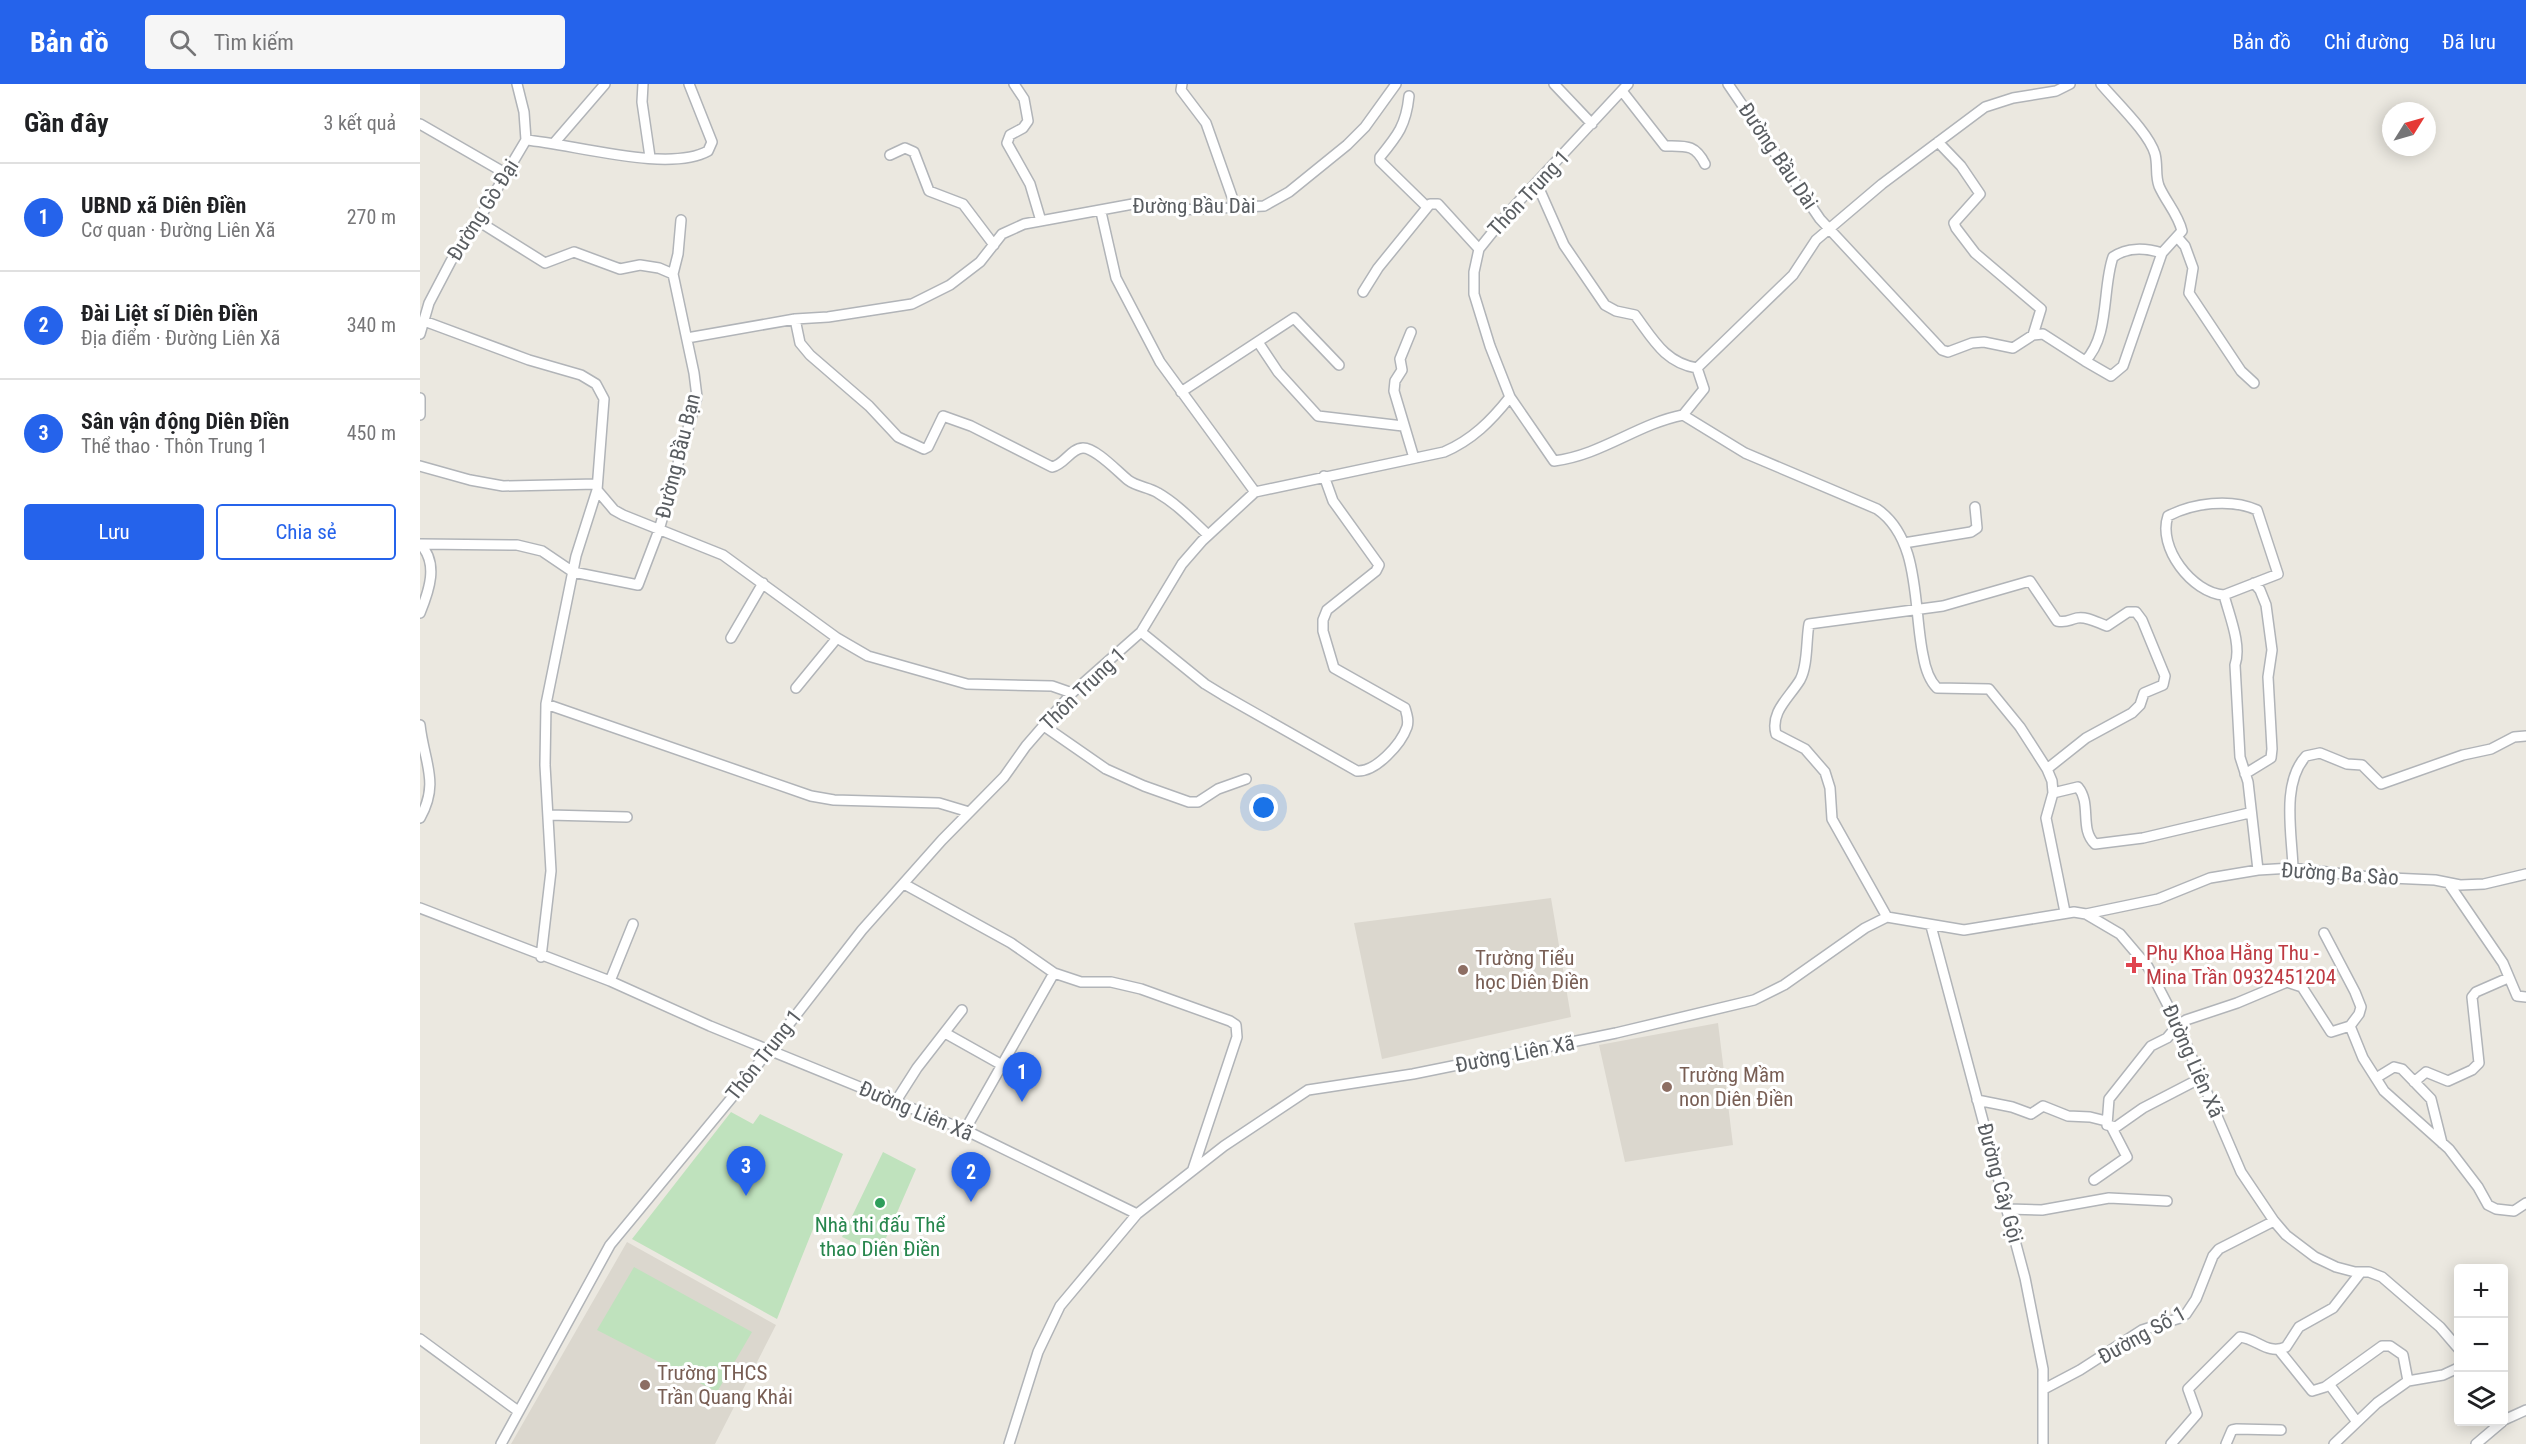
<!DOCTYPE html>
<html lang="vi">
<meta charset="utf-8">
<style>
:root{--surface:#fff;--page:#f6f6f6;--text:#202124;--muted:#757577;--line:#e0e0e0;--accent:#2563eb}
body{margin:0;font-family:"Roboto Condensed",sans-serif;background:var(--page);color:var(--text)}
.controls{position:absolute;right:18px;bottom:18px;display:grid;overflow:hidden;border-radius:6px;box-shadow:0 3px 15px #0003}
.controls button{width:54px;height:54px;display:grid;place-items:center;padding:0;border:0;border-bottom:2px solid var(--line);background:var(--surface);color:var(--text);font:30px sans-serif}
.compass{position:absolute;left:1962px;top:18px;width:54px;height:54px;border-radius:50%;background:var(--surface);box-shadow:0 3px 15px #0003;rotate:53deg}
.you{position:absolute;left:844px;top:724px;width:21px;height:21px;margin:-15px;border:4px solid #fff;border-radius:50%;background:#1a73e8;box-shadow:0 0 0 9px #1a73e833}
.badge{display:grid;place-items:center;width:39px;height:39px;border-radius:50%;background:var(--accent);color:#fff;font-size:20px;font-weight:700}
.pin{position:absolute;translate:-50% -50px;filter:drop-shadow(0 2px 3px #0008)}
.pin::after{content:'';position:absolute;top:32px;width:21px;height:18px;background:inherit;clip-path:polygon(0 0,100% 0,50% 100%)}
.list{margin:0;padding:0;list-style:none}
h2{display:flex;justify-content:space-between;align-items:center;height:78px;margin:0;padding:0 24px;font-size:26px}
h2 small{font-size:20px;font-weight:400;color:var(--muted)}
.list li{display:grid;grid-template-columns:39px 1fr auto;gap:18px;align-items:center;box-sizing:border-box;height:108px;padding:0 24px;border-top:2px solid var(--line)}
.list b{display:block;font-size:22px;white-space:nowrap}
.list p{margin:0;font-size:20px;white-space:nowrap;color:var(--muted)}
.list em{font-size:20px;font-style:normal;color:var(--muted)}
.actions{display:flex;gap:12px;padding:18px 24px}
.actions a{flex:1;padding:14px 0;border:2px solid var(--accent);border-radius:6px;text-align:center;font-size:21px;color:var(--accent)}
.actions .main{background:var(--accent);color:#fff}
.icon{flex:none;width:33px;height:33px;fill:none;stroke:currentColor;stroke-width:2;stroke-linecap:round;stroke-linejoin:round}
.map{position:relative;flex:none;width:2106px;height:1360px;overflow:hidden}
header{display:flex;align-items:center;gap:36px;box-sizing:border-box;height:84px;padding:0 30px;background:var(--accent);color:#fff}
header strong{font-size:28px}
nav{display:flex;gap:33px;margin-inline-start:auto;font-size:21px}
.search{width:420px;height:54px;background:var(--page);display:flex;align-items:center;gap:15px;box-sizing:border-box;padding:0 21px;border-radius:6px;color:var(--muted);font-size:22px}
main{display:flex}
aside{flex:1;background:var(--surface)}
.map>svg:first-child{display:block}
</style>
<header>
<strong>Bản đồ</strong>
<div class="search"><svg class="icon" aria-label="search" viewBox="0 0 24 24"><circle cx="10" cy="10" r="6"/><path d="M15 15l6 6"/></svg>Tìm kiếm</div>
<nav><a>Bản đồ</a><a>Chỉ đường</a><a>Đã lưu</a></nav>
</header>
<main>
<aside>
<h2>Gần đây<small>3 kết quả</small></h2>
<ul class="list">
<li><span class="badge">1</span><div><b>UBND xã Diên Điền</b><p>Cơ quan · Đường Liên Xã</p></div><em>270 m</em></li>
<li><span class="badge">2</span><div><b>Đài Liệt sĩ Diên Điền</b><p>Địa điểm · Đường Liên Xã</p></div><em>340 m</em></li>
<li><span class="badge">3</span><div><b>Sân vận động Diên Điền</b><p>Thể thao · Thôn Trung 1</p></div><em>450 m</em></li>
</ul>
<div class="actions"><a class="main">Lưu</a><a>Chia sẻ</a></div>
</aside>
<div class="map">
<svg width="2106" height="1360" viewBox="0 0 2106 1360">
<rect width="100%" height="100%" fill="#ebe8e0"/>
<path fill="#dbd7ce" d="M1131,814L1151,933L962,975L934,839Z
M1298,939L1313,1061L1205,1078L1179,961Z
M207,1158L356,1241L295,1360H91Z"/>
<path fill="#bfe2bd" d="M311,1028L333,1040L340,1030L423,1070L357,1235L212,1155Z
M463,1068L496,1085L459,1170L422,1153Z
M214,1183L332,1248L297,1308L177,1246Z"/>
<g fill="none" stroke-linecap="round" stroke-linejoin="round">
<g stroke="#b1b4b8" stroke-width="12">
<path id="street" d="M223,0L222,18L230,73
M594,0L604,15L608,37L603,44L590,51L587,59L610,100L621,137
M762,0L761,6L786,39L816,124
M1134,0L1172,40
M1308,0L1400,135L1522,266L1528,268L1552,259L1564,258L1593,264L1613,251L1623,250L1665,277C1690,252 1682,204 1693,173C1707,163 1726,164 1742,169L1762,147C1758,130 1746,118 1739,102C1735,91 1738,82 1735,70C1729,49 1696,18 1681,0
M1202,7L1245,62C1266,62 1275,60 1285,80
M989,12C986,41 978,51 960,73V77L1006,122
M0,40L85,89
M106,56C153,60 248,89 288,67L292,58L269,0
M135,58L185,0
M1518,58L1541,82L1560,110L1534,139L1536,144L1555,169L1621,225L1613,251
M470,71L485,64L494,68L509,107L543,120L574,161
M1117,100L1144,161L1185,221L1196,227L1215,231C1233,255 1245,279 1277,284
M681,128L696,194L740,278L835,408
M1758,154L1765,162L1773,184L1769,209L1821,287L1834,299
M253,190L258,170L261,136
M943,208L958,184L1010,120H1018L1059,165
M375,235L380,259L390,271L449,322L478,353L504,365L508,363L523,332L551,342L632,383C644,381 651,364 663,364C676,364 698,388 708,396C717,403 729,403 738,409C757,420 772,436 788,451
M4,237L109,276L161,291L176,300L184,315L177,406L156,472L126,620L125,681L131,787L121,873
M991,248L980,275L982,286L975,297L974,307L994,374
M0,250L9,219L31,177L58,137L106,56L104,28L97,0
M267,254L375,235L408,233L492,220L530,201L560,178L582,150L604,140L713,120L758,126L844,122L869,108L927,61L945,43L976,0
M838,258L858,288L898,332L983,342
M1665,277L1691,292L1703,282L1742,169
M761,308L874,234L919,281
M1090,313L1134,377C1182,371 1217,340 1263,331L1325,369L1457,425C1501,455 1493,524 1503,571C1505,583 1508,595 1517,604L1569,605L1600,643L1627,685L1632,697L1633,709L1626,734L1645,828
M0,314V331
M1263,331L1284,305L1277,284L1373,191L1396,156L1462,100L1565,23L1593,14L1636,7L1650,0
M0,382L50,396L83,402L177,400
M177,406L194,426L203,431L303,471L417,554L448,572L547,600L632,602L652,609
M1484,459L1551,448L1557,444L1555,423
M0,460C19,479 9,507 0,529
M1,460L97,461L122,467L153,488L218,501L239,446L277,313L274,289L253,190L239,184L220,181L200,185L154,168L125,179L58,137
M1804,511L1858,490L1837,426C1810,414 1773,419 1748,432C1737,463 1772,509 1804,511C1809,531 1822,561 1815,581L1820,673L1828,698L1838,786
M721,548L785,600L803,611L937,687C956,688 981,660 987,643C989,636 987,631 985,624L914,584L903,547V536L907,526L956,487L959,481L913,417L904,392
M311,554L343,499
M376,604L417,554
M126,620L391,712L414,716L519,719L549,728
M0,641C4,678 20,699 0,734
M624,642L686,685L724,702L769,718H778L798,705L826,695
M1825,690L1851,674L1852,665L1848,593L1852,566L1846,521L1840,506L1834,499
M1633,709L1658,703C1672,720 1659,745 1675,760L1723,754L1829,729
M129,731L207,733
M1873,784C1872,750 1861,699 1886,672L1900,669L1927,680L1942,681L1961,700L2043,671L2071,665L2094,653L2106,652
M484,800L591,859L634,889L661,898H691L721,905L810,937L816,941L817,953L773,1085
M2029,800L2083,879L2097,912L2106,913
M0,824L190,897L290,942L545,1046L717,1130L804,1062L888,1006L993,990L1196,949L1334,916L1364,901L1445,844L1467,833L1544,846L1654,828L1666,830L1700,850L1728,883L1758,941L1821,1088L1854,1137L1866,1151L1895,1173L1916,1183L1935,1188H1949L1962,1193L2020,1243L2038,1264
M1666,830L1738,815L1790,794L1838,786L1873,784L1949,793L2015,796L2040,801L2064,800L2106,790
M1467,833L1412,735L1410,704L1405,688L1385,665L1356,650C1350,628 1369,614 1380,596C1388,582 1386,556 1389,540L1523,522L1610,497L1637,537C1647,539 1648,536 1657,534C1667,532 1678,539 1687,542L1708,528H1716L1722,536L1745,592L1743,601L1724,609L1720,621L1712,629L1666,654L1627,685
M1511,842L1605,1194L1623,1285V1360
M190,897L213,840
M1930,942L1943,974L1964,1007L2029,1065L2058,1103L2068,1121L2076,1125L2094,1127L2106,1119
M525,949L582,981
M1781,994L1723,1024L1696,1043L1687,1041L1689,1015L1731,962L1747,954L1758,941L1766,936L1817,919L1867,898L1882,903L1911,948L1930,942L1939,930L1941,923L1935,908L1904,849
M1956,994L1974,983L1982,985L2011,1015L2022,1059
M1994,998L2006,988L2028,997L2052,986L2059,979L2052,913L2056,908L2088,894
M1557,1016L1592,1023L1611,1030L1623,1022L1648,1032L1670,1033L1686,1037
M476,1017L497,984L542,926
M545,1046L634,889
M1674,1096L1707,1073L1692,1044
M1588,1125L1622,1126L1689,1114L1747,1117
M0,1255L98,1327
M1859,1266L1892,1307L1905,1303L1962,1262H1970L1983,1271L1988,1297
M1909,1300L1937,1338
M1624,1305L1660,1286L1722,1246L1760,1234L1766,1230L1776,1215L1793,1172L1799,1165L1854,1137
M2084,1336L2106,1326
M81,1360L190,1161L314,1011L442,846L522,756L584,693L606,662L652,609L721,548L762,480L782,457L835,408L1024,368C1052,356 1071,337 1090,313L1070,262L1054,210V188L1059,165L1088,129L1208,0
M589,1360L618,1268L640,1222L717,1130
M1751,1360L1777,1330L1768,1305L1820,1253C1838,1255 1847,1271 1866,1263L1879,1243L1913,1224L1941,1188
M1806,1360L1812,1346L1817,1345L1861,1346
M1914,1360L1957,1319L1988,1297L2023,1291L2038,1284
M2056,1360L2082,1338"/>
</g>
<use href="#street" stroke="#fff" stroke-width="9"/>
</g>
<path fill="#e0444e" stroke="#fff" stroke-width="2" d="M1711 872h6v6h6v6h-6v6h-6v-6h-6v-6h6z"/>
<g fill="#8d6e63" stroke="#fff" stroke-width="2">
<circle cx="1043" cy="886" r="6"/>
<circle cx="1247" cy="1003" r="6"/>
<circle cx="225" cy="1301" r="6"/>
</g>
<circle fill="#2e9e5b" stroke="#fff" stroke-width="2" cx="460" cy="1119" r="6"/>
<g text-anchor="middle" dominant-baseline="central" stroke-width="6" stroke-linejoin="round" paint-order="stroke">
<g font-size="21" fill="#595d61" stroke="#fff">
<text transform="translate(1358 72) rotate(56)">Đường Bầu Dài</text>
<text transform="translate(1109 109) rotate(-47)">Thôn Trung 1</text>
<text x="774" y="122">Đường Bầu Dài</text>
<text transform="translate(63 126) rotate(-58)">Đường Gò Đại</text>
<text transform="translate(258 372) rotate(-76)">Đường Bầu Bạn</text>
<text transform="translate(663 605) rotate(-44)">Thôn Trung 1</text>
<text transform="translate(1920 790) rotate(4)">Đường Ba Sào</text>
<text transform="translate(1095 970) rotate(-11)">Đường Liên Xã</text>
<text transform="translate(344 971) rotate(-52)">Thôn Trung 1</text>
<text transform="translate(1773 977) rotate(66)">Đường Liên Xã</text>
<text transform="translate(496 1027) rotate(23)">Đường Liên Xã</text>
<text transform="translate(1580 1099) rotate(75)">Đường Cây Gội</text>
<text transform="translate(1722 1251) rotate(-29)">Đường Số 1</text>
</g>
<g font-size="21" fill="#be3a42" stroke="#fff" text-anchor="start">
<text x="1726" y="869">Phụ Khoa Hằng Thu -<tspan x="1726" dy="24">Mina Trần 0932451204</tspan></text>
</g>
<g font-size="21" fill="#785e54" stroke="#fff" text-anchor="start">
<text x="1055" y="874">Trường Tiểu<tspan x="1055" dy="24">học Diên Điền</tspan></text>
<text x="1259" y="991">Trường Mầm<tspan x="1259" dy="24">non Diên Điền</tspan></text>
<text x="237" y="1289">Trường THCS<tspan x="237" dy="24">Trần Quang Khải</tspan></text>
</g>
<g font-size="21" fill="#27864d" stroke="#fff">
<text x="460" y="1141">Nhà thi đấu Thể<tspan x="460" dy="24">thao Diên Điền</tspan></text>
</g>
</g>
</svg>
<div class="controls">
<button>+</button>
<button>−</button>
<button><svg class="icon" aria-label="layers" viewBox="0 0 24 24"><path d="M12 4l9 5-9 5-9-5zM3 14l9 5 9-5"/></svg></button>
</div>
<svg class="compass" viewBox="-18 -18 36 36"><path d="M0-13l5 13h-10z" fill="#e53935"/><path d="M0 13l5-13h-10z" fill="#757577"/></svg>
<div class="you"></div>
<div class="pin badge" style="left:602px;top:1018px">1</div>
<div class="pin badge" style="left:551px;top:1118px">2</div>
<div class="pin badge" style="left:326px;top:1112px">3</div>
</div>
</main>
